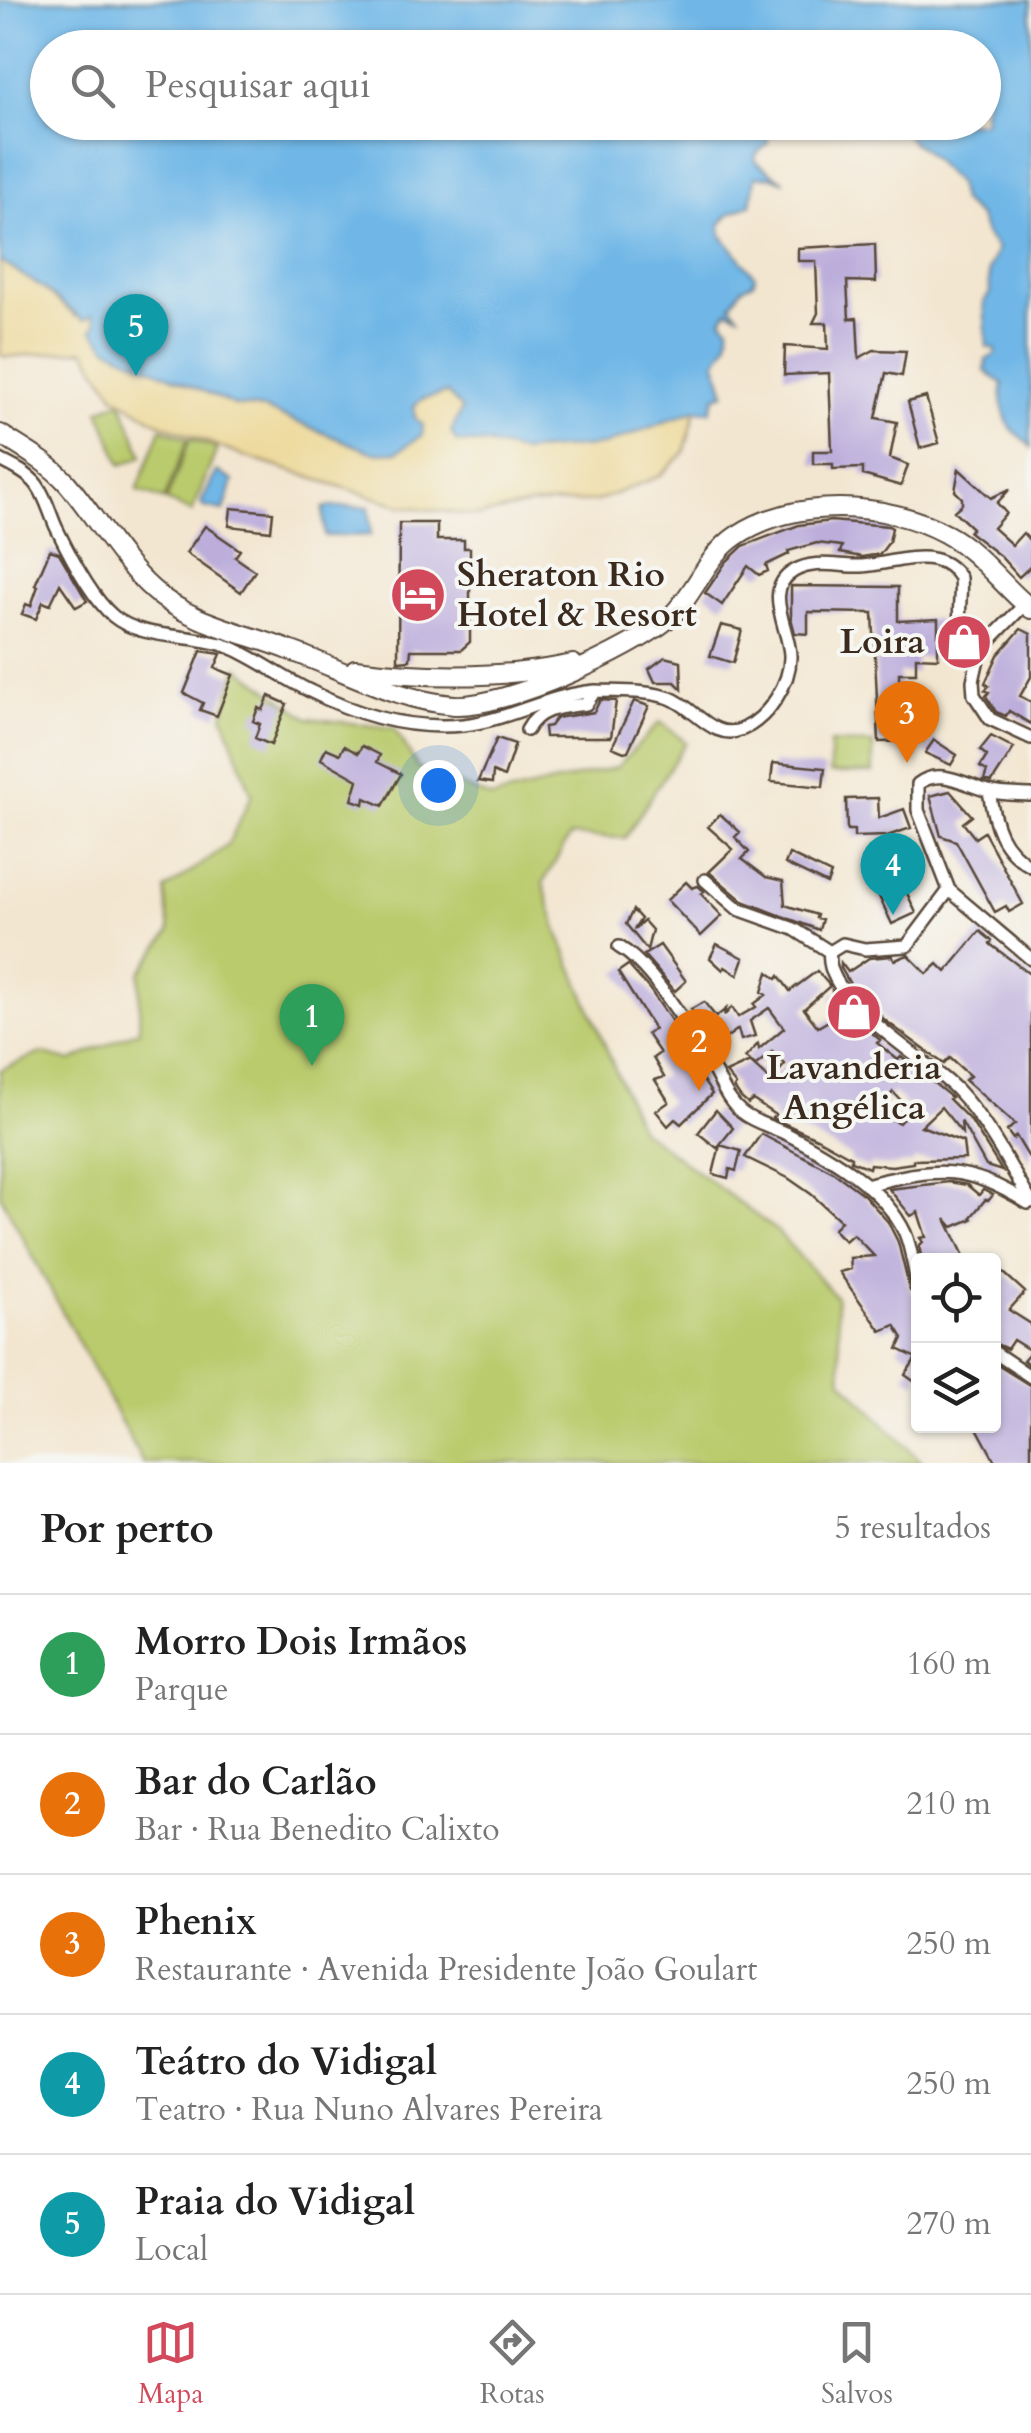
<!DOCTYPE html>
<html lang="pt">
<meta charset="utf-8">
<style>
:root{--surface:#fff;--page:#f6f6f6;--text:#222;--muted:#767676;--line:#e0e0e0;--accent:#d1495b}
body{margin:0;font-family:Cardo,serif;background:var(--page);color:var(--text)}
.controls{position:absolute;right:30px;bottom:30px;display:grid;overflow:hidden;border-radius:10px;box-shadow:0 2px 8px #0004}
.controls button{width:90px;height:90px;display:grid;place-items:center;padding:0;border:0;border-bottom:2px solid var(--line);background:var(--surface);color:var(--text);font:50px sans-serif}
.you{position:absolute;left:438px;top:785px;width:35px;height:35px;margin:-25px;border:8px solid #fff;border-radius:50%;background:#1a73e8;box-shadow:0 0 0 15px #1a73e833}
.badge{display:grid;place-items:center;width:65px;height:65px;border-radius:50%;background:var(--accent);color:#fff;font-size:32px;font-weight:700}
.pin{position:absolute;translate:-50% -82px;filter:drop-shadow(0 2px 5px #0008)}
.pin::after{content:'';position:absolute;top:52px;width:35px;height:30px;background:inherit;clip-path:polygon(0 0,100% 0,50% 100%)}
.list{margin:0;padding:0;list-style:none}
h2{display:flex;justify-content:space-between;align-items:center;height:130px;margin:0;padding:0 40px;font-size:42px}
h2 small{font-size:32px;font-weight:400;color:var(--muted)}
.list li{display:grid;grid-template-columns:65px 1fr auto;gap:30px;align-items:center;box-sizing:border-box;height:140px;padding:0 40px;border-top:2px solid var(--line)}
.list b{display:block;font-size:38px;white-space:nowrap}
.list p{margin:0;font-size:32px;white-space:nowrap;color:var(--muted)}
.list em{font-size:32px;font-style:normal;color:var(--muted)}
.icon{flex:none;width:55px;height:55px;fill:none;stroke:currentColor;stroke-width:2;stroke-linecap:round;stroke-linejoin:round}
.map{position:relative;flex:none;width:1031px;height:1463px;overflow:hidden}
.search{position:absolute;background:var(--surface);box-shadow:0 2px 8px #0004;left:30px;right:30px;top:30px;height:110px;display:flex;align-items:center;gap:25px;box-sizing:border-box;padding:0 35px;border-radius:55px;color:var(--muted);font-size:38px}
.sheet{height:830px;background:var(--surface)}
nav{display:flex;justify-content:space-around;align-items:center;box-sizing:border-box;height:140px;border-top:2px solid var(--line);background:var(--surface);font-size:28px;color:var(--muted)}
nav a{display:grid;justify-items:center;gap:5px}
nav .on{color:var(--accent)}
.map>svg:first-child{display:block}
</style>
<div class="map">
<svg width="1031" height="1463" viewBox="0 0 1031 1463">
<rect width="100%" height="100%" fill="#f6f6f2"/>
<filter id="ink" filterUnits="userSpaceOnUse"><feTurbulence type="fractalNoise" baseFrequency=".01" numOctaves="2"/><feDisplacementMap in="SourceGraphic" scale="20" xChannelSelector="R" yChannelSelector="G"/><feConvolveMatrix kernelMatrix="1 2 1 2 8 2 1 2 1" color-interpolation-filters="sRGB"/></filter>
<filter id="wash" filterUnits="userSpaceOnUse"><feTurbulence type="fractalNoise" baseFrequency=".0048" numOctaves="4" result="noise"/><feDisplacementMap in="SourceGraphic" scale="40" xChannelSelector="R" yChannelSelector="G"/><feGaussianBlur stdDeviation="2.25" result="paint"/><feColorMatrix in="noise" values="0 0 0 0 0 0 0 0 0 0 0 0 0 0 0 0 0 1.4 0 .05"/><feComposite in="paint" operator="in"/></filter>
<g filter="url(#wash)">
<rect width="100%" height="100%" fill="#f3e6d0"/>
<path fill="#bacb6d" stroke="#7a7a46" stroke-width="2.5" d="M121,401L143,456L121,465L99,410Z
M161,428L188,439L164,500L137,490Z
M190,439L217,449L192,512L166,501Z
M238,667L308,718L394,728L418,768L491,798L617,767L660,722L686,742L625,838L570,836L543,883L559,935L640,1129L777,1231L836,1297L842,1380L922,1463H143L0,1195V1070L41,1053L71,1061L139,1030L140,973L170,932L165,890L227,846L252,795L223,715Z
M830,743L873,744V773H830Z"/>
<path fill="#eeda9e" stroke="#94825e" stroke-width="2.5" d="M0,261L43,288L76,317L93,314L97,326L92,330L234,405L264,409L375,453L397,452L404,446L415,418L413,406L422,399L447,393L462,409L451,432L456,441L487,444L521,452L604,445L696,410L684,453L660,476L597,501L529,505L479,516L402,506L237,454L157,422L115,396L85,350L5,357L0,354Z"/>
<path fill="#70b7e7" stroke="#567082" stroke-width="2.5" d="M0,0H1031V447C1026,438 1018,436 1011,428C1003,417 1000,396 1003,384L985,371L986,360L996,354L995,348L987,347L984,302L990,293L989,270L997,249L985,234L979,217L961,201L958,185L923,149L912,142L897,123L984,122V48H48V122L792,123L782,125L767,137L768,144L756,154L755,161L785,182L770,176L755,177L751,204L729,214L720,225L722,236L755,276L753,283L742,288L731,305L738,314L728,310L722,319L729,326C730,348 724,346 716,362L725,393L716,396L710,411L695,410L604,445L520,452L487,444L457,442L451,432L462,409L447,393L422,399L414,406L415,418L423,425L422,435L397,452L374,453L264,409L234,405L122,355L107,347L92,330L96,326L93,315L83,320L43,288L0,261Z
M217,471L233,481L224,511L203,507L201,503Z
M326,507H369L371,535L325,536L323,509Z"/>
<g id="blocks">
<path fill="#bcaddb" fill-rule="evenodd" d="M875,244L876,282L847,281L849,319L857,318L859,358L874,350L906,351L902,376L886,373L876,418L897,422L890,458L908,465L901,486L863,475V468L833,469V464H813V451H832L829,373L784,375L785,346L828,349L827,323H813L818,313L816,261H798V248Z
M926,397L939,443L920,448L908,402Z
M959,469L991,498L1010,489L997,503L1006,513L993,528L1012,545L1023,533L1031,542V566L1019,577L1000,556L969,532L972,528L954,511L962,504V498L955,491Z
M231,508L273,512L271,531L229,526Z
M831,521L888,526L892,528L889,542L880,554L862,557L840,553L842,546L817,543L788,551L789,554L766,565L768,571L759,575L748,566L722,605L705,593L726,562L743,546L799,525Z
M399,523H437V540H464V548H470V642L461,650H411L410,660L398,661Z
M205,526L240,550L235,557L255,571L241,592L186,553Z
M50,550L59,553L87,601L76,607L60,584L50,605L43,602L36,619L22,614L26,604L31,606L38,586L35,585Z
M791,586L898,587V621L938,619V658L916,657V673H899L900,717H923V741L879,742L873,613L808,612V634L795,633L791,618Z
M721,625L742,630L733,663L710,656Z
M1021,629L1031,634V677L1020,696L1031,702V724L1009,711L1006,716L996,712L986,696L989,692L985,690L989,686L985,683L998,655Z
M201,651L221,654L215,668L233,675L217,716L200,710L203,703L184,693Z
M665,657L681,661L682,689L675,682H655L649,669Z
M269,696L287,704L271,745L255,738L260,724L253,721L258,708L263,710Z
M600,700L616,701L611,737H545L544,727L550,726L556,718L594,712Z
M634,701L649,706L628,751L624,752L612,747Z
M991,736L1014,748L992,782L984,780L987,771L980,767L987,756L980,750Z
M497,738L515,744L504,777L493,772L492,783L478,781Z
M934,740L957,755L951,765L925,753Z
M344,746L358,753L362,746L380,755L377,762L401,774L383,806L365,798L364,804L352,800L358,780L321,759L326,748L340,754Z
M773,763L825,768L823,787L771,782Z
M950,791L972,816L963,823L975,838L984,832L1023,904L1009,912L1006,906L995,912L956,841L941,836L930,796Z
M878,798L879,818L904,809L911,828L887,836L854,837V830H847L846,799Z
M720,814L740,832L735,837L749,852L742,859L766,877L783,881L785,905L817,915L816,918L822,919L819,930L743,901L709,872L733,849L708,827Z
M887,849L916,913L892,924L864,864L873,860L871,856Z
M789,854L831,874L827,884L785,864Z
M686,882L692,888L698,886L704,891L701,894L722,916L701,936L667,900Z
M633,910L641,919L634,930L644,921L652,930L647,950L626,924Z
M980,931L992,941L990,944L1031,975V1161L1016,1136L1013,1139L1007,1131L1015,1124L965,1080L970,1076L950,1058L944,1064L886,1021L850,984L841,968V963L848,972L869,958L892,956L895,960L908,955L927,974L938,964L946,972Z
M717,944L744,958L738,975L725,967L723,970L710,958Z
M660,945L686,981L675,991L644,955Z
M628,965L650,990L682,1036L678,1039L692,1061L696,1058L705,1073L700,1076L712,1094L681,1124L675,1119L668,1126L656,1111L669,1102L655,1080L664,1077L653,1058L660,1053L647,1034L654,1029L618,972Z
M817,971L830,986L804,1009L818,1027L842,1013L833,1002L832,991L852,1015L880,1040L877,1043L898,1060L901,1057L913,1066L951,1097L949,1099L971,1121L1002,1171L986,1166L961,1121L962,1133L941,1107L921,1126L963,1142L965,1159L913,1160V1163L892,1166L870,1164L869,1168L851,1161V1157L817,1138L772,1118L775,1115L753,1100L748,1104L741,1098L734,1088L736,1085L726,1073L750,1062L771,1081L785,1064L772,1052L756,1065L745,1058L758,1044L759,1049L784,1028L769,1008L750,1021L755,1036L741,1040L738,1029L714,1047L691,1009L704,1002L716,1017L726,1009L724,1016L732,1007L738,1017L756,1007L754,1004L766,995L762,992L768,972L777,979L779,976L790,991ZM893,1092L910,1110L899,1123L878,1112Z
M716,1110L733,1128L717,1148L698,1133Z
M761,1134L833,1172L864,1195L888,1222L898,1242L910,1291L918,1295V1384L905,1375L916,1358L898,1349L903,1338L895,1325L881,1331L839,1272L851,1269L850,1258L874,1256L853,1234L845,1241L833,1229L841,1221L811,1194L788,1178L745,1157Z
M720,1145L741,1151L736,1171L730,1169L728,1178L713,1174Z
M949,1182L967,1185L979,1195L983,1190L993,1195L989,1200H985L971,1217L972,1219L953,1227L946,1219L966,1260H922L919,1246L923,1242L920,1238L926,1237L918,1212L911,1216L889,1189Z
M994,1264L1025,1292L1009,1310L1031,1324V1366L1023,1360L1031,1351L1013,1340L1007,1349L994,1343Z
M994,1363L1031,1386V1463H996L976,1426H997L994,1415Z"/>
</g>
</g>
<g filter="url(#ink)">
<use href="#blocks" fill-opacity="0" stroke="#574639" stroke-width="2.5"/>
<g fill="none" stroke-linecap="round" stroke-linejoin="round">
<g stroke="#574639" stroke-width="16">
<path id="minor" d="M0,460C12,466 29,474 37,485C46,497 50,514 56,527C68,552 92,598 113,616C143,641 194,633 230,647C258,659 283,678 310,691C357,715 409,730 463,725C510,720 547,695 595,691
M1025,604L980,650L973,681L974,695L990,719L1031,738
M527,730C539,707 563,707 586,704L595,691C620,692 646,690 670,698C696,708 713,742 743,729C768,718 791,683 790,655C789,628 762,589 794,571C815,559 840,567 862,566C875,565 887,562 900,560C924,556 946,556 960,578C963,612 949,623 980,650
M989,791C994,824 1001,850 1031,866
M1031,795C1017,794 1002,795 989,791C966,786 940,766 918,784V810L949,890L1031,959
M705,880L738,909L794,929L830,952
M619,947C651,965 693,1034 712,1067C721,1083 727,1100 741,1112C754,1123 774,1127 789,1135C831,1157 884,1188 905,1233C912,1249 913,1268 918,1285
M830,952C822,1001 929,1059 958,1091C988,1123 1009,1165 1031,1202
M830,952L843,944L865,949L907,946L949,890
M866,1185C937,1167 965,1164 1028,1203
M994,1352L1031,1377"/>
</g>
<g stroke="#574639" stroke-width="22">
<path id="primary" d="M0,434C23,449 48,462 67,483C96,517 118,558 152,589C187,622 245,633 289,650C341,669 398,701 454,705C504,708 631,651 669,618C695,595 706,556 736,536C793,497 887,501 946,534C980,552 1001,585 1031,609
M355,669C427,678 501,679 573,664"/>
</g>
<use href="#minor" stroke="#fff" stroke-width="11"/>
<use href="#primary" stroke="#fff" stroke-width="18"/>
</g>
</g>
<defs>
<g id="hotel-disc" transform="scale(2.875)"><circle r="9.5" fill="#d1495b" stroke="#f6f6f2"/><path d="M-6-4.5h1.5V1H6V5H4.5V3h-9V5H-6ZM-4 0a1.8 1.8 0 1 1 3.6 0ZM.5 0V-2.5h3Q6-2.5 6 0Z" fill="#fff"/></g>
<g id="shop-disc" transform="scale(2.875)"><circle r="9.5" fill="#d1495b" stroke="#f6f6f2"/><path d="M-5-2.5h2.3a2.7 3.5 0 0 1 5.4 0H5L5.5 6h-11ZM-1.5-2.5h3a1.5 2.3 0 0 0-3 0Z" fill="#fff"/></g>
</defs>
<g fill-rule="evenodd">
<use href="#hotel-disc" x="418" y="595"/>
<use href="#shop-disc" x="964" y="642"/>
<use href="#shop-disc" x="854" y="1012"/>
</g>
<g text-anchor="middle" dominant-baseline="central" stroke-width="8" stroke-linejoin="round" paint-order="stroke">
<g font-size="35" font-weight="bold" fill="#3b2a1e" stroke="#f6f6f2" text-anchor="start">
<text x="457" y="575">Sheraton Rio<tspan x="457" dy="40">Hotel &amp; Resort</tspan></text>
<text x="925" y="642" text-anchor="end">Loira</text>
<text x="854" y="1068" text-anchor="middle">Lavanderia<tspan x="854" dy="40">Angélica</tspan></text>
</g>
</g>
</svg>
<div class="controls">
<button><svg class="icon" aria-label="locate" viewBox="0 0 24 24"><circle cx="12" cy="12" r="6"/><path d="M12 2v4M12 18v4M2 12h4M18 12h4"/></svg></button>
<button><svg class="icon" aria-label="layers" viewBox="0 0 24 24"><path d="M12 4l9 5-9 5-9-5zM3 14l9 5 9-5"/></svg></button>
</div>
<div class="you"></div>
<div class="pin badge" style="left:312px;top:1066px;background:#2e9e5b">1</div>
<div class="pin badge" style="left:699px;top:1091px;background:#e8710a">2</div>
<div class="pin badge" style="left:907px;top:763px;background:#e8710a">3</div>
<div class="pin badge" style="left:893px;top:915px;background:#0f9aa8">4</div>
<div class="pin badge" style="left:136px;top:376px;background:#0f9aa8">5</div>
<div class="search"><svg class="icon" aria-label="search" viewBox="0 0 24 24"><circle cx="10" cy="10" r="6"/><path d="M15 15l6 6"/></svg>Pesquisar aqui</div>
</div>
<section class="sheet">
<h2>Por perto<small>5 resultados</small></h2>
<ul class="list">
<li><span class="badge" style="background:#2e9e5b">1</span><div><b>Morro Dois Irmãos</b><p>Parque</p></div><em>160 m</em></li>
<li><span class="badge" style="background:#e8710a">2</span><div><b>Bar do Carlão</b><p>Bar · Rua Benedito Calixto</p></div><em>210 m</em></li>
<li><span class="badge" style="background:#e8710a">3</span><div><b>Phenix</b><p>Restaurante · Avenida Presidente João Goulart</p></div><em>250 m</em></li>
<li><span class="badge" style="background:#0f9aa8">4</span><div><b>Teátro do Vidigal</b><p>Teatro · Rua Nuno Alvares Pereira</p></div><em>250 m</em></li>
<li><span class="badge" style="background:#0f9aa8">5</span><div><b>Praia do Vidigal</b><p>Local</p></div><em>270 m</em></li>
</ul>
</section>
<nav>
<a class="on"><svg class="icon" aria-label="map" viewBox="0 0 24 24"><path d="M3 6l6-2 6 2 6-2v14l-6 2-6-2-6 2zM9 4v14M15 6v14"/></svg>Mapa</a>
<a><svg class="icon" aria-label="directions" viewBox="0 0 24 24"><path d="M12 3l9 9-9 9-9-9zM9 14v-3h6M13 9l2 2-2 2"/></svg>Rotas</a>
<a><svg class="icon" aria-label="saved" viewBox="0 0 24 24"><path d="M7 4h10v16l-5-4-5 4z"/></svg>Salvos</a>
</nav>
